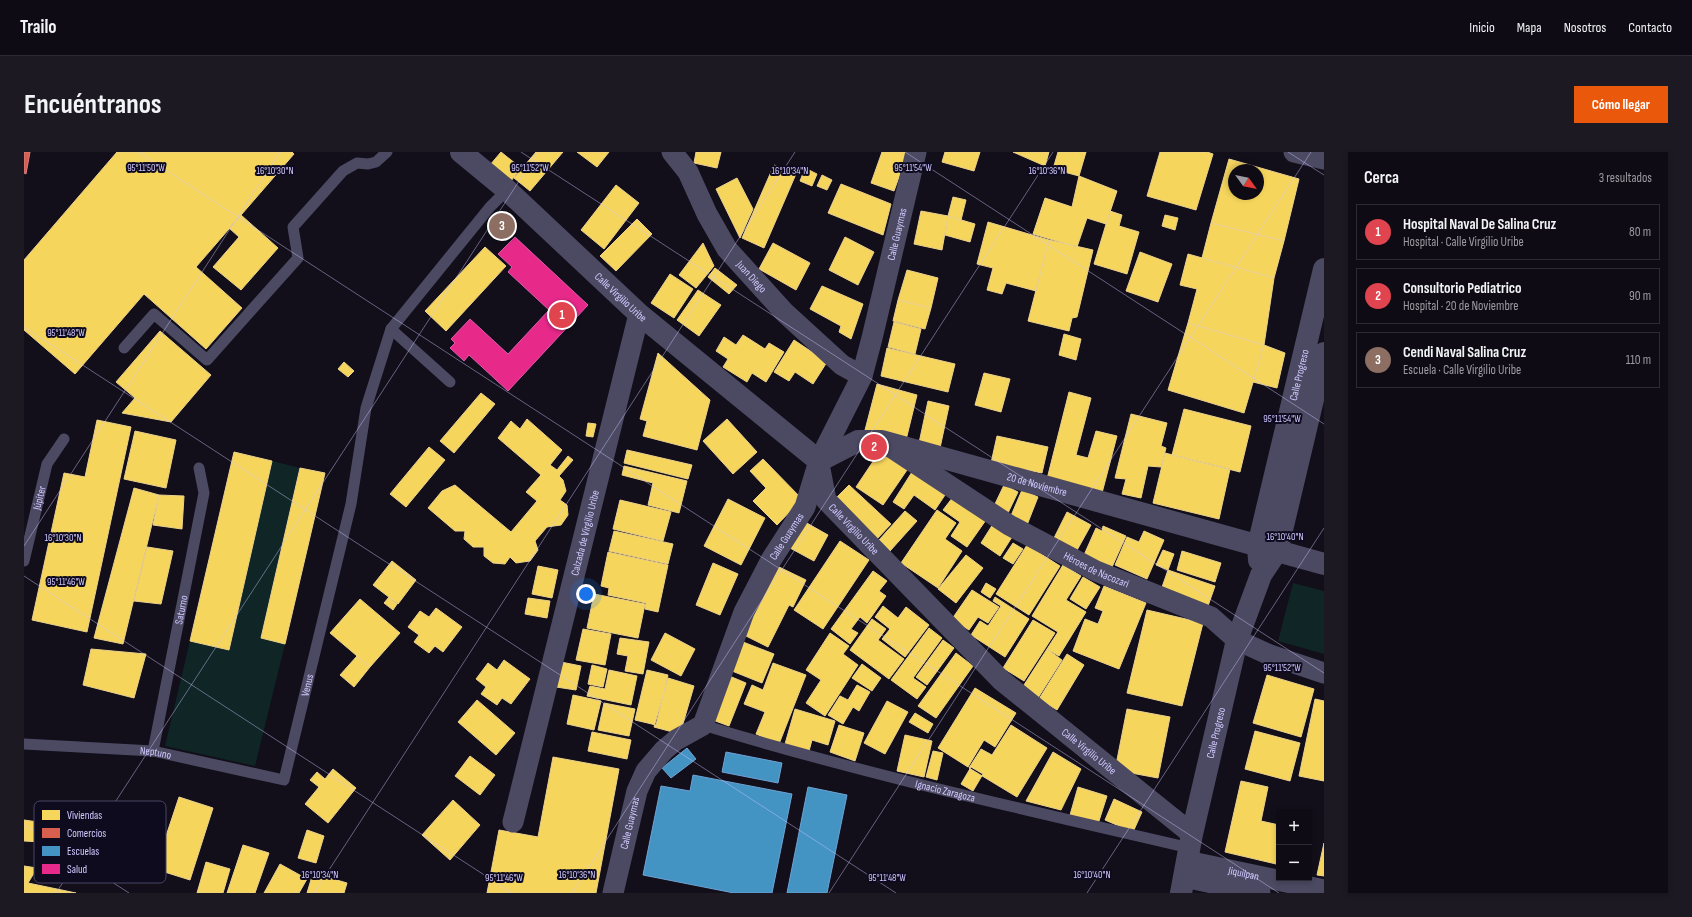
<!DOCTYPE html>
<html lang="es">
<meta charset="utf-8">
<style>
:root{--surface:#0e0b14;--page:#1c1922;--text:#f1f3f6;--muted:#9b9ba0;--line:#2e2b34;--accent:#ea580c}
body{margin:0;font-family:"Sofia Sans Condensed",sans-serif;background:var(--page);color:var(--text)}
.controls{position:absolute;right:12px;bottom:12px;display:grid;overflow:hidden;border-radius:0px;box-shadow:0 2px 6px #0003}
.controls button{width:36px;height:36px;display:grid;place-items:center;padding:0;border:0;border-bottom:1px solid var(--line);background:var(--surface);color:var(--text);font:20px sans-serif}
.compass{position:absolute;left:1204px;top:12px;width:36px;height:36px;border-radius:50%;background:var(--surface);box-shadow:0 2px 6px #0003;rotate:123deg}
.you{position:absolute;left:562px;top:442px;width:14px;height:14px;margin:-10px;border:3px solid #fff;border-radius:50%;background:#1a73e8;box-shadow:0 0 0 6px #1a73e833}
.badge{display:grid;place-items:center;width:26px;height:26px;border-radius:50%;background:var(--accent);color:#fff;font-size:13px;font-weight:700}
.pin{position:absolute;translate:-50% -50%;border:2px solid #fff;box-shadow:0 1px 4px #0006}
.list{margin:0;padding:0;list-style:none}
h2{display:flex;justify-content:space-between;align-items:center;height:52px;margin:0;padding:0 16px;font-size:17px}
h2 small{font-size:13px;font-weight:400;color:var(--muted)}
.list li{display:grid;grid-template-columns:26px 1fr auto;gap:12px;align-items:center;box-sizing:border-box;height:56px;margin:0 8px 8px;padding:0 8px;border:1px solid var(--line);border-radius:0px}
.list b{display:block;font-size:15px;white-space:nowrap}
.list p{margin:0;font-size:13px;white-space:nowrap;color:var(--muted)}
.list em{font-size:13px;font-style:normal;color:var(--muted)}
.map{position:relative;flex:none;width:1300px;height:741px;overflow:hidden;border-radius:0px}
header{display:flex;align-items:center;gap:24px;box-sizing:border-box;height:56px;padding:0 20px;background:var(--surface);border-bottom:1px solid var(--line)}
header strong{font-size:19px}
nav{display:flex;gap:22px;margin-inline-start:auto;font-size:14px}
.intro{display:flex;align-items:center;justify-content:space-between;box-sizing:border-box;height:96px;padding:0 24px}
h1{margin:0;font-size:28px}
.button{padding:10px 18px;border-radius:0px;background:var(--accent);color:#fff;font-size:14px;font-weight:700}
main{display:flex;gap:24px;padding:0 24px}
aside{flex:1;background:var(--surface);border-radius:0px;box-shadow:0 2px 6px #0003}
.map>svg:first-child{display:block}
</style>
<header>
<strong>Trailo</strong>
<nav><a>Inicio</a><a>Mapa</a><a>Nosotros</a><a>Contacto</a></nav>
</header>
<div class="intro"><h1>Encuéntranos</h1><a class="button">Cómo llegar</a></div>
<main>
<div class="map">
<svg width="1300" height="741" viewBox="0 0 1300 741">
<rect width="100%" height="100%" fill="#120f1a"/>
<path fill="#0f2526" d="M248,309L276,316L237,486L261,492L231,614L141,594L166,489L205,498Z
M1269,431L1300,439V502L1254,489Z"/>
<path fill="#f6d55c" stroke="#ebd18d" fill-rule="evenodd" d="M93,0H268L270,2L172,115L218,156L182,197L120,142L51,222L0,178V108Z
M477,0L497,16L487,29L466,13Z
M512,0H539L506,39L490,26Z
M553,0H585L573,15Z
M672,0H697L693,16L670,11Z
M858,0H884L870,39L847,31Z
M921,0H956L950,19L918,10Z
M989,0H1025L1021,14Z
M1034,0H1062L1055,24L1029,17Z
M1136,0H1183L1189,2L1172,58L1123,44Z
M1205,7L1275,27L1260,89L1187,71ZM1210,18H1234V42H1210Z
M750,13L772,22L740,96L718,86Z
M781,16L793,22L788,34L776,29Z
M798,23L808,28L803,38L793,34Z
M1055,24L1093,39L1082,72L1063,66L1053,95L1009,82L1021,46L1048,55Z
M713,26L729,57L716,86L692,37Z
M817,32L867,52L859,83L804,61Z
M592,33L615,51L580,97L557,78Z
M929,45L942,48L937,68L924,64Z
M897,59L924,64L918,98L890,92Z
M1086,59L1098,63L1095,74L1115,80L1103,122L1070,112Z
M217,63L254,96L217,138L189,115L215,85L205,76Z
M1141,63L1154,66L1151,78L1138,74Z
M924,64L951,72L946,90L921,83Z
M613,67L628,82L592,119L576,104Z
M964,70L1025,88L1012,139L982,131L978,142L963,138L969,116L953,112Z
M1187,71L1260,89L1250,126L1178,106Z
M821,85L850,100L834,133L805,118Z
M1025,88L1069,98L1053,165L1048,166L1045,179L1004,169Z
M679,91L690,114L672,136L655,123Z
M749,91L786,111L772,138L735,117Z
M461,95L482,114L422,179L401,159Z
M1116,100L1148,112L1134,150L1102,139Z
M1164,102L1250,126L1240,193L1164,171L1173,137L1156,133Z
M691,116L713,133L705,142L684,125Z
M883,118L914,126L907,156L874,148Z
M646,122L669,137L650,166L627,151Z
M798,134L839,152L827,187L815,180L817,174L786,157Z
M674,138L697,153L675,184L653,168Z
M874,148L907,156L901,177L869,169Z
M870,170L897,177L891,202L864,195Z
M1164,171L1240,193L1220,261L1144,238Z
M136,179L187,223L147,270L98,261L111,246L92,230Z
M1040,182L1057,187L1052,208L1035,203Z
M719,183L741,197L745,191L760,200L742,230L728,221L723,230L699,215L704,207L692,199L700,185L712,193Z
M770,188L803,210L789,232L771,220L765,229L750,220Z
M1240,193L1261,201L1253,236L1229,230Z
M863,196L931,212L924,240L857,224Z
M634,201L686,248L673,298L619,284L623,269L616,267Z
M320,210L330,219L324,225L314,217Z
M960,221L986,227L977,260L951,253Z
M853,232L893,243L882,288L841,278Z
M1045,240L1067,246L1052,303L1064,306L1072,279L1093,284L1078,341L1023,327Z
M457,241L471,252L430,301L416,289Z
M904,249L925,254L916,296L895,291Z
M1160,257L1227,274L1216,320L1148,303Z
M1107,262L1143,271L1137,294L1142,296L1137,315L1124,314L1117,346L1098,342L1102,327L1091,326Z
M503,267L538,298L526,313L533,318L544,304L549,308L535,324L539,328L542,339L536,348L543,353L544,363L537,373L523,375L511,389L514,398L506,409L492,411L486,405L481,412L469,411L460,404V395H449L440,387L441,379H431L404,356L418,339L431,333L487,380L513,349L502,340L517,323L474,286L487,269L496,277Z
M703,267L733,300L709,322L679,289Z
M73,268L107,275L63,480L8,468L40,321L61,325Z
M564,271L572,272L569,285L562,284Z
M111,279L152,288L142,336L100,327Z
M973,284L1024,295L1018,321L967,311Z
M405,295L421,308L382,355L366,342Z
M603,298L668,313L664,327L600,311Z
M856,299L883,318L859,353L832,335Z
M210,300L248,309L205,498L166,489Z
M1141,301L1206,317L1195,367L1129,351Z
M739,307L778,347L753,373L729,349L742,336L726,319Z
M600,314L663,329L655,361L624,353L629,331L598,323Z
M276,316L301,321L261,492L237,486Z
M888,320L921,343L911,358L890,343L880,357L869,350Z
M825,333L867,372L853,387L811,347Z
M980,333L994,340L984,361L970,354Z
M110,336L135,343L99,492L70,486Z
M998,338L1014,345L1003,373L986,366Z
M135,343L160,344L158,377L129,373Z
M929,345L962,368L943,395L927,384L936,370L919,358Z
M704,347L741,366L717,413L680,394Z
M596,348L647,360L639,389L589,377Z
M913,358L932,371L921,387L938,399L914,436L877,411Z
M881,359L893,369L866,399L855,388Z
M1043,360L1067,373L1052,400L1029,388Z
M781,370L804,383L790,409L766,396Z
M969,372L988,385L976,404L957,391Z
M1079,374L1102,384L1088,415L1060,403L1072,376L1078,379Z
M590,379L649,392L644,412L585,399Z
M1120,379L1140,388L1123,427L1091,413L1103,385L1115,390Z
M816,389L845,408L799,477L770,458Z
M989,391L999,397L989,412L979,406Z
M1003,393L1036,414L1005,463L972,442Z
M123,395L149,399L137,452L110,449Z
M1139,398L1150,402L1144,418L1132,413Z
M1158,399L1197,411L1191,430L1153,418Z
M584,400L644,413L634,460L621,457L622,451L584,443L585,436L577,434Z
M942,403L959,416L932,451L914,437Z
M368,409L392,428L374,452L349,433Z
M689,411L714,422L696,463L672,453Z
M1039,413L1057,424L1042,448L1062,460L1035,504L1023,497L1034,480L1008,464Z
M514,414L534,418L528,446L508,442Z
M753,414L782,428L769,455L765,453L744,495L720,483Z
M1144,418L1191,434L1184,454L1137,438Z
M849,419L863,429L855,439L862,444L843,471L836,465L827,477L834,481L826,492L807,477Z
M1059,425L1076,435L1062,457L1046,447Z
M962,431L972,437L966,446L957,440Z
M1080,434L1122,451L1095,517L1049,499L1061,467L1074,472L1079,459L1071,456Z
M948,438L975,455L964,471L954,465L945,478L928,467Z
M570,442L621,452L614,486L563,476Z
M365,445L373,452L369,458L360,451Z
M971,445L1005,467L981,505L947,483L956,469L964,474L977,454L969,449Z
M504,446L526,449L523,466L501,462Z
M336,447L376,481L346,515L306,481Z
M859,454L874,466L882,455L905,473L881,505L858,487L866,477L851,465Z
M412,456L438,475L419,500L411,494L405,501L390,490L395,483L384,475L396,459L405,465Z
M1123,458L1179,471L1158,554L1103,541Z
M848,467L862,477L854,488L880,507L865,527L826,498Z
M1009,468L1031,481L1000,529L979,516Z
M905,476L918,486L889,526L902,535L893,547L867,528Z
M559,477L587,482L581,513L552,508Z
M641,481L671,497L657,524L627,508Z
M806,481L825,494L819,502L834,513L801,564L782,551L797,528L782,518Z
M596,486L625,490L619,522L601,519L604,504L593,502Z
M919,488L930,496L903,533L892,525Z
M719,490L750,502L738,531L708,519Z
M67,497L122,502L110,546L59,533Z
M1023,497L1038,508L1014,546L998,536Z
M932,501L949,514L912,566L894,554Z
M1043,502L1060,513L1033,558L1015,547Z
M333,504L346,515L330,535L316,523Z
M480,508L506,527L487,552L478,546L473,553L457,542L462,535L452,527L464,511L473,518Z
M537,510L557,514L552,538L532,535Z
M749,511L782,523L755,592L732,582L741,560L720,552L728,533L739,538Z
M838,512L857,526L848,539L828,526Z
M568,513L583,517L579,535L564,532Z
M585,518L613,524L607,553L563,544L566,534L581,537Z
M623,518L644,523L632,573L611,568Z
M703,523L722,531L705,574L686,567Z
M1243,523L1290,537L1277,585L1229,571Z
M644,526L670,534L656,582L630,575Z
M833,533L846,540L835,559L829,555L819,572L804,563L816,544L824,548Z
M951,536L992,561L971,595L960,588L944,615L914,596Z
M549,543L577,549L570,578L543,572Z
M1291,547L1300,549V629L1275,624Z
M453,548L491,581L472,603L434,570Z
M863,549L884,560L861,602L840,591Z
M580,551L611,557L605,584L574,578Z
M771,557L811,569L804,593L788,588L785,599L761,592Z
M1103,557L1146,565L1134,626L1091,618Z
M891,561L909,572L904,581L885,570Z
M815,573L840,581L831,609L806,600Z
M987,573L1023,596L993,645L945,616L957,597L968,603Z
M1231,579L1276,591L1266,629L1221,617Z
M568,580L607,588L603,607L564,599Z
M881,583L908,589L900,625L873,619Z
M909,599L919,601L913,628L902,625Z
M1029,600L1057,617L1037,658L1002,649Z
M446,604L471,623L456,643L431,624Z
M529,605L595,617L572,741H463L475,678L514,685Z
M947,615L959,622L949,639L937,632Z
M309,617L332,636L304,671L281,652L295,635L286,628L293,620L301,627Z
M1217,629L1244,635L1237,669L1255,673V701L1252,712L1201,700Z
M1054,635L1083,644L1074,672L1046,663Z
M155,645L189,656L166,728L131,717Z
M1090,647L1118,660L1109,680L1081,668Z
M429,648L456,673L426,708L398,683Z
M0,668L21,671L18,690L0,689Z
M283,678L300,684L292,711L274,706Z
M1300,691V724L1293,723Z
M219,693L245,701L231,741H203Z
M182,710L206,717L199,741H173Z
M256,712L283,727L275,741H240Z
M0,714L13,716L4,731L52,741H0Z
M289,721L323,731L320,741H283Z"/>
<path fill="#d6604d" stroke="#d47f82" d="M0,0H6L2,22L0,21Z"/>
<path fill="#4393c3" stroke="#6ea3d5" d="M663,596L672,607L647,626L638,616Z
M702,600L758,611L754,631L698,620Z
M669,623L768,642L748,741H710L619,723L637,634L666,639Z
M784,635L823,643L803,741H763Z"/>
<path fill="#e7298a" stroke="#e059ad" d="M491,85L564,153L484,239L445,203L440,209L426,196L431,191L427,187L446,167L484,202L525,158L484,120L488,115L474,102Z"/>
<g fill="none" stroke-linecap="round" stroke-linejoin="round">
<g stroke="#4c4a63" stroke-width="11">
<path d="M100,196L130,162L183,208L274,106L269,75L319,19L333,11L344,12L352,10L363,0"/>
<path d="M426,230L367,177L466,55L483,38"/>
<path id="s1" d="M0,409L23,312L40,287"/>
<path id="s2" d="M679,573C839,622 1003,658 1166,696"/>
<path id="s3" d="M0,592L129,599L260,628L327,352L342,256L367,177"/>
<path id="s4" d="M129,599L180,341L175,316"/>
</g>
<g stroke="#4c4a63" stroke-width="21">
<path id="s5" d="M648,0L664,20L683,62L703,97L760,160L818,213L838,224"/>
<path d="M1270,0L1300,7"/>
<path id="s6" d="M865,294L985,373L1072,419L1187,465L1213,488L1246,503L1300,521"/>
<path id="s7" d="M795,312L802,348L977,528L1168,682"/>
<path id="s8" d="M489,670L615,162"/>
<path id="s9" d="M1163,709L1300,738"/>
<path d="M1160,725L1236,741"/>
<path id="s10" d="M589,741L613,639L622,619L640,598L652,588L679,573L720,460L747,408L781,355L795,309L838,224L848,186L892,0"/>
</g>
<g stroke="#4c4a63" stroke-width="22">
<path id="s11" d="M437,0L483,38L615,162L795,309L834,289H858L1300,412"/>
<path id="s12" d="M1235,408L1234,394L1300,117"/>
<path id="s13" d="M1157,741L1168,682L1213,488L1237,423L1253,399L1300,201"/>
</g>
</g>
<path fill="none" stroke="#d1c8ff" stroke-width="1" stroke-opacity="0.45" d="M114,0L1255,741M497,0L1300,521M881,0L1300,272M1264,0L1300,23M0,175L872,741M0,394L256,0M0,424L488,741M0,673L105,741M32,741L514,0M290,741L771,0M548,741L1029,0M805,741L1287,0M1063,741L1300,376"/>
<g text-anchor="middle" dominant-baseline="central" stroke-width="4" stroke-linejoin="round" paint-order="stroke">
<g font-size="11" fill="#d1c8ff" stroke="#0f0b1e">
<text stroke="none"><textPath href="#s10" startOffset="732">Calle Guaymas</textPath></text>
<text stroke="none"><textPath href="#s5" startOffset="149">Juan Diego</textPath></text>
<text stroke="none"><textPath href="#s11" startOffset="216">Calle Virgilio Uribe</textPath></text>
<text stroke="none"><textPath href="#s12" startOffset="190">Calle Progreso</textPath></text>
<text stroke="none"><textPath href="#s11" startOffset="702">20 de Noviembre</textPath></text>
<text stroke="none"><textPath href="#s1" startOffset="65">Júpiter</textPath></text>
<text stroke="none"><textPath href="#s7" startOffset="77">Calle Virgilio Uribe</textPath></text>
<text stroke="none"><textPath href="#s8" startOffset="298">Calzada de Virgilio Uribe</textPath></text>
<text stroke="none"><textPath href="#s10" startOffset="408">Calle Guaymas</textPath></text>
<text stroke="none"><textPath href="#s6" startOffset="242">Héroes de Nacozari</textPath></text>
<text stroke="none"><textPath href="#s4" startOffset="144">Saturno</textPath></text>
<text stroke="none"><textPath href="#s3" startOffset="361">Venus</textPath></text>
<text stroke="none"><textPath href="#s13" startOffset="164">Calle Progreso</textPath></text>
<text stroke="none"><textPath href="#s7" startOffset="401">Calle Virgilio Uribe</textPath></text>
<text stroke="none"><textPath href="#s3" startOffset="132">Neptuno</textPath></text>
<text stroke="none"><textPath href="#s2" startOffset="251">Ignacio Zaragoza</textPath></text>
<text stroke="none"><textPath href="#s10" startOffset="72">Calle Guaymas</textPath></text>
<text stroke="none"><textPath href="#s9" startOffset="58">Jiquilpan</textPath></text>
</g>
</g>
<rect x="10" y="649" width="132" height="82" rx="6" fill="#0f0b1e" stroke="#494462" stroke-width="1"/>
<rect x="18" y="658" width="18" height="10" fill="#f6d55c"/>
<rect x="18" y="676" width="18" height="10" fill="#d6604d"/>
<rect x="18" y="694" width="18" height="10" fill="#4393c3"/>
<rect x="18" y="712" width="18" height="10" fill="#e7298a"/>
<g font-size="11" fill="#d1c8ff">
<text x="43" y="667">Viviendas</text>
<text x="43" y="685">Comercios</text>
<text x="43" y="703">Escuelas</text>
<text x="43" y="721">Salud</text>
</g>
<g font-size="10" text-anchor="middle" fill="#d1c8ff" stroke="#0f0b1e" stroke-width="4" stroke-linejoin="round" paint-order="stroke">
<text x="122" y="19">95°11'50"W</text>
<text x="506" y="19">95°11'52"W</text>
<text x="889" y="19">95°11'54"W</text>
<text x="1023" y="22">16°10'36"N</text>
<text x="251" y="22">16°10'30"N</text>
<text x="766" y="22">16°10'34"N</text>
<text x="42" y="184">95°11'48"W</text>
<text x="1258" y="270">95°11'54"W</text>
<text x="1261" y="388">16°10'40"N</text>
<text x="39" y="389">16°10'30"N</text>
<text x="42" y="433">95°11'46"W</text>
<text x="1258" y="519">95°11'52"W</text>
<text x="296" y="726">16°10'34"N</text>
<text x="553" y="726">16°10'36"N</text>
<text x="1068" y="726">16°10'40"N</text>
<text x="480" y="729">95°11'46"W</text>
<text x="863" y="729">95°11'48"W</text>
</g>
</svg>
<div class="controls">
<button>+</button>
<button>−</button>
</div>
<svg class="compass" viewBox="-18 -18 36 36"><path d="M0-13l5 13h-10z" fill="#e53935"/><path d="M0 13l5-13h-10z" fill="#9b9ba0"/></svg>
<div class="you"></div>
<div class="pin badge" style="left:538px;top:163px;background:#e0444e">1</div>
<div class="pin badge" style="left:850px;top:295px;background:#e0444e">2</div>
<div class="pin badge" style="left:478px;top:74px;background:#8d6e63">3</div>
</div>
<aside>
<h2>Cerca<small>3 resultados</small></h2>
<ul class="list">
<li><span class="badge" style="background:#e0444e">1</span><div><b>Hospital Naval De Salina Cruz</b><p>Hospital · Calle Virgilio Uribe</p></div><em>80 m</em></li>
<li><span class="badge" style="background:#e0444e">2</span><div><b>Consultorio Pediatrico</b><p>Hospital · 20 de Noviembre</p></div><em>90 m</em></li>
<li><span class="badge" style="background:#8d6e63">3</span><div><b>Cendi Naval Salina Cruz</b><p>Escuela · Calle Virgilio Uribe</p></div><em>110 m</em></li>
</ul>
</aside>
</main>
